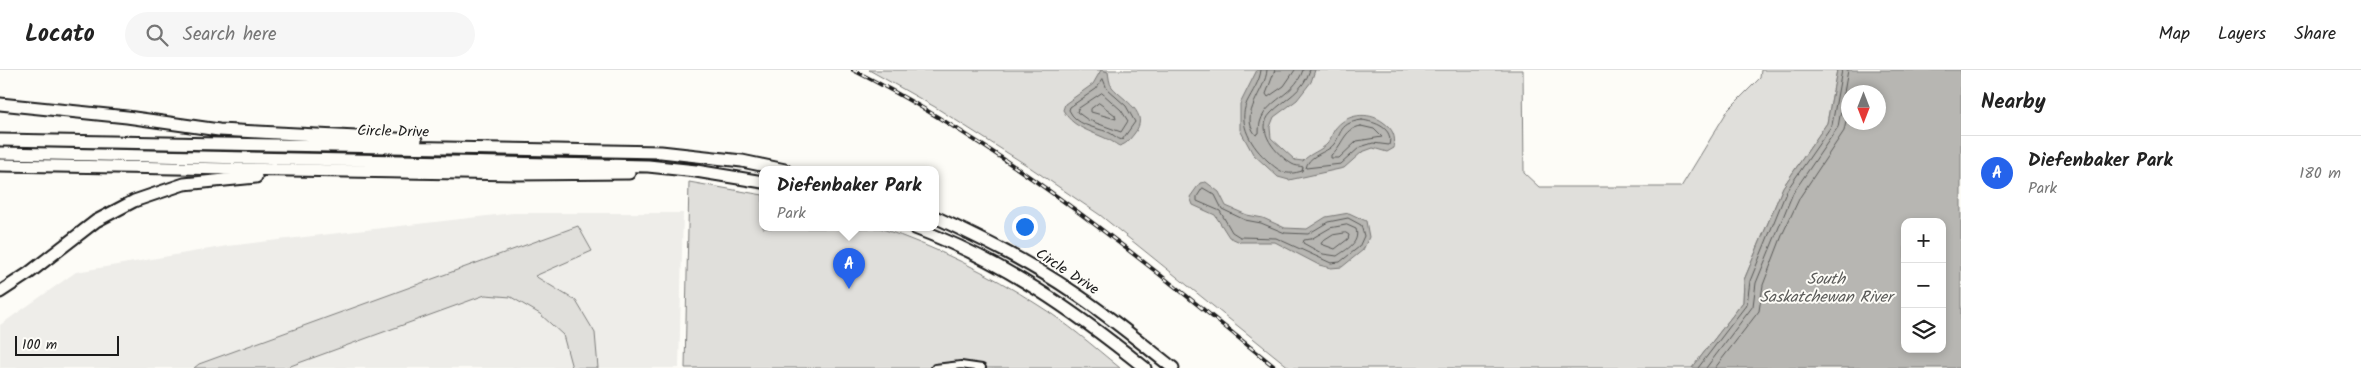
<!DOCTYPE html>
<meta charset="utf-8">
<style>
:root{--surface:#fff;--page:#f6f6f6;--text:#222;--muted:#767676;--line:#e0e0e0;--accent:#2563eb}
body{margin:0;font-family:Kalam,sans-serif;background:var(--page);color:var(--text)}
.controls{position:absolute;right:15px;bottom:15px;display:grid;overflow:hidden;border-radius:10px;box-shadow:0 2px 8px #0003}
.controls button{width:45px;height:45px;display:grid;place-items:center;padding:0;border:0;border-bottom:1px solid var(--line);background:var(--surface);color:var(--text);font:25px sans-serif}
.compass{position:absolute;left:1841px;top:15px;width:45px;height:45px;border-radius:50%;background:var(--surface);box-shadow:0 2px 8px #0003;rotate:180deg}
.scale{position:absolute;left:15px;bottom:12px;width:104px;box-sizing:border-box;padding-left:5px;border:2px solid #1c1c1c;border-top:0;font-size:14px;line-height:18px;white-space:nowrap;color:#1c1c1c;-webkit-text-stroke:4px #fdfcf7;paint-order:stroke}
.you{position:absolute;left:1024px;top:156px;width:18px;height:18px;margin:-12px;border:4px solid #fff;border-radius:50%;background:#1a73e8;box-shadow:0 0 0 8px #1a73e833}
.badge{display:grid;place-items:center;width:32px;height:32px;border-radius:50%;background:var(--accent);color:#fff;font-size:16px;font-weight:700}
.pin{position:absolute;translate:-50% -41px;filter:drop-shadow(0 1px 2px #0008)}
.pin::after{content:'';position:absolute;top:26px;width:18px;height:15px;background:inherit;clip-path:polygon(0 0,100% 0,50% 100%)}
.popup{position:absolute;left:759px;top:96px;width:180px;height:65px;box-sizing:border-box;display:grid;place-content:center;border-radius:10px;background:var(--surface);filter:drop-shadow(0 1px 4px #0005);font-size:16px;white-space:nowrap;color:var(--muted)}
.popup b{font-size:19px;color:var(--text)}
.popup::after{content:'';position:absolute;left:50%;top:100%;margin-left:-10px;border:10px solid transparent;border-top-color:var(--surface)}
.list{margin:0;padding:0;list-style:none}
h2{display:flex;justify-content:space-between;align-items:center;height:65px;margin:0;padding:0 20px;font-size:21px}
h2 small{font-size:16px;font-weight:400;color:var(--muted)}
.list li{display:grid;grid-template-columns:32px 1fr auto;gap:15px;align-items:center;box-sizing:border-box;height:75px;padding:0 20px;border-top:1px solid var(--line)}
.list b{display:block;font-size:19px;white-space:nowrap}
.list p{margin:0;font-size:16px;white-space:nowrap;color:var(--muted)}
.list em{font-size:16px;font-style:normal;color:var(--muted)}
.icon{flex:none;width:28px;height:28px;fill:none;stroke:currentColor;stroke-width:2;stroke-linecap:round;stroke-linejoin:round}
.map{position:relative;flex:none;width:1961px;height:298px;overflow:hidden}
header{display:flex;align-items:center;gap:30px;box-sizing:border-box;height:70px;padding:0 25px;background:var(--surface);border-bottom:1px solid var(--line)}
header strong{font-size:24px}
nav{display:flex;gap:28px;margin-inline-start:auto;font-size:18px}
.search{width:350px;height:45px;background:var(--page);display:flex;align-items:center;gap:12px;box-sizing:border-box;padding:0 18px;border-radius:28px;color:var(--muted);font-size:19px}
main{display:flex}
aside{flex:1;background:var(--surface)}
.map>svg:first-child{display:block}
</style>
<header>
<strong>Locato</strong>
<div class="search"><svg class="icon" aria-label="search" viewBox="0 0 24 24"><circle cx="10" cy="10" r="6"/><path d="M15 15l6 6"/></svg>Search here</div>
<nav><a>Map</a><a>Layers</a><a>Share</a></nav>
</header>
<main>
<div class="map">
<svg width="1961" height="298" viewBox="0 0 1961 298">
<rect width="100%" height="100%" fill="#fdfcf7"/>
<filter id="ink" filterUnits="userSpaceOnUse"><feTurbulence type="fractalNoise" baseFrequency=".02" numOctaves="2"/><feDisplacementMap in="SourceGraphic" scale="10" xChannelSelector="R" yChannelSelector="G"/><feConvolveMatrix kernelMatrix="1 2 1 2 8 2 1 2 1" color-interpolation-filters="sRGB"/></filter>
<g filter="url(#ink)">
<path fill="#eeede9" d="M513,143H683L679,298H0V255L76,202L227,176Z"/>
<path fill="#e0dfdb" stroke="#7e7e7c" d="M869,0H1523L1524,103L1539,117H1681L1728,40L1760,8L1761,0H1837L1827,53L1783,117L1744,210L1743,232L1692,298H1290L1100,145L1028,96L935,37Z
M689,112L763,125V158H880C935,177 989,203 1038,235C1067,253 1093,276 1120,298H685Z
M578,156L592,181L535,206L576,231L595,263L598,298H572L563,265L540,244L511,227L485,225L285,298H194L199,294Z"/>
<path fill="#b7b6b2" stroke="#797876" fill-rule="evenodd" d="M1101,0L1108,2C1109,7 1109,13 1112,17C1124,31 1151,43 1134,64C1129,70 1127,74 1119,76C1100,62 1075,62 1063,40L1065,34L1093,14Z
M1257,0H1315L1311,12L1297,30L1274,47L1270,57L1271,68L1295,90L1303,91C1310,83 1321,81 1328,73C1331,69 1332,63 1335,59C1346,44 1368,41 1383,52C1393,59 1396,66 1394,78L1387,82L1373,78L1362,82L1344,98L1289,110L1278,107L1253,84L1240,60V34Z
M1837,0H1961V298H1692L1743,232L1744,210L1783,117L1827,53ZM1878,22V52H1848V22ZM1905,152H1942V279H1905Z
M1206,112L1219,122L1226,136L1247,145L1263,148L1285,158L1307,159L1326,147L1349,143L1366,151L1369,167L1363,180L1342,197L1331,198L1319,195L1275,172H1240L1229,167L1215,145L1193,135L1190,127L1200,113Z"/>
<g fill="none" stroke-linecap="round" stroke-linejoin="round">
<path stroke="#5a5a58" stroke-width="1" d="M1261,0C1260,11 1252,22 1247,32C1237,54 1252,77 1268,91C1280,102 1286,106 1302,101L1303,97C1300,96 1295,96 1292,94C1277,85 1254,60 1271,43C1286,28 1303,22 1310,0
M1267,0C1266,21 1238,44 1256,65L1259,63C1258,30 1294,29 1303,0
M1275,0L1266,24L1268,27L1284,16L1295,0
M1103,9L1107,19L1126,36L1135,52L1122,70C1117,69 1113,64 1108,62C1093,57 1076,55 1069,40L1070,37L1096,19Z
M1102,23L1121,40L1128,51L1121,62L1088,50L1077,42L1078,39Z
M1099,33L1115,45L1116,49L1091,42V39Z
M1362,50C1375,52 1394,58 1389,75L1373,73L1360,77L1341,94L1306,98C1308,87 1321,84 1330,78C1343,68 1335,53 1362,50Z
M1361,56L1374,59L1382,67L1357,71L1339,88H1331V85C1343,76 1343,59 1361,56Z
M1203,118L1215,125L1222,139L1245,150L1261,153L1285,163L1308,164L1328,152L1348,148L1361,155L1364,166L1359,177L1340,192L1331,193L1276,168L1240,167L1232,162L1220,141L1197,131V127Z
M1347,155L1356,159C1360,173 1347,179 1337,186L1323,184L1303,173L1304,170L1311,169L1330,158Z
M1346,163L1349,165L1348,169L1335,179L1321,174L1322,172L1333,165Z
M1698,298L1747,234L1750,211L1787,120L1832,55L1842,0
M1706,298L1753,236L1756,213L1793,123L1838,57L1848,0
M1715,298L1759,241L1763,215L1783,163L1800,127L1844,61L1848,42"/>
<g stroke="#1c1c1c" stroke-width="10">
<path id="street" d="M935,298L961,295L982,298"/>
</g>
<g stroke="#1c1c1c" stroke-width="15">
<path id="highway" d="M0,34L127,47L219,60L416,70
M0,70L661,82L742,91L785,100
M0,83L648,96L696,101L763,112
M0,95L517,104L629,103
M935,147C982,169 1029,192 1073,222C1108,245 1140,272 1173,298
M915,158C1003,191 1073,240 1145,298
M0,222L29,203L96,151L134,131L184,114L256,107"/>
</g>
<use href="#street" stroke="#fdfcf7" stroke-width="6"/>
<use href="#highway" stroke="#fdfcf7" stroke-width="11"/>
<g stroke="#1c1c1c" stroke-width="4">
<path id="rail" d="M853,0C1008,78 1142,190 1276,298"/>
</g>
<use href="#rail" stroke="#fdfcf7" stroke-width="2" stroke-dasharray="5.5" stroke-linecap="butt"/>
</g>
</g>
<g text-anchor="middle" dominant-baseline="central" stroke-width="4" stroke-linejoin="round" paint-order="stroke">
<g font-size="15" fill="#1c1c1c" stroke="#fdfcf7">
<text transform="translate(393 62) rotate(1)">Circle Drive</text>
<text transform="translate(1067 202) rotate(33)">Circle Drive</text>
</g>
<g font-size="16" font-style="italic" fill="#5a5a58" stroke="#fdfcf7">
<text x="1826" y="209">South<tspan x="1826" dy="18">Saskatchewan River</tspan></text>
</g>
</g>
</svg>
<div class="controls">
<button>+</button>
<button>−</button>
<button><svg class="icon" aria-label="layers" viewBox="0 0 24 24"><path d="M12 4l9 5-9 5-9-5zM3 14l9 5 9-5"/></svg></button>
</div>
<svg class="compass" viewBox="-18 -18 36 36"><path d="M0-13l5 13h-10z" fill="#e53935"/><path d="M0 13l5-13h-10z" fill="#767676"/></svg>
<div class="scale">100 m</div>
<div class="you"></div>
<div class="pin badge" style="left:849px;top:219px">A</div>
<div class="popup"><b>Diefenbaker Park</b>Park</div>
</div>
<aside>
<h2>Nearby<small></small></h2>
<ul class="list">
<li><span class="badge">A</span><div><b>Diefenbaker Park</b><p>Park</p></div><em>180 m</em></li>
</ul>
</aside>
</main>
